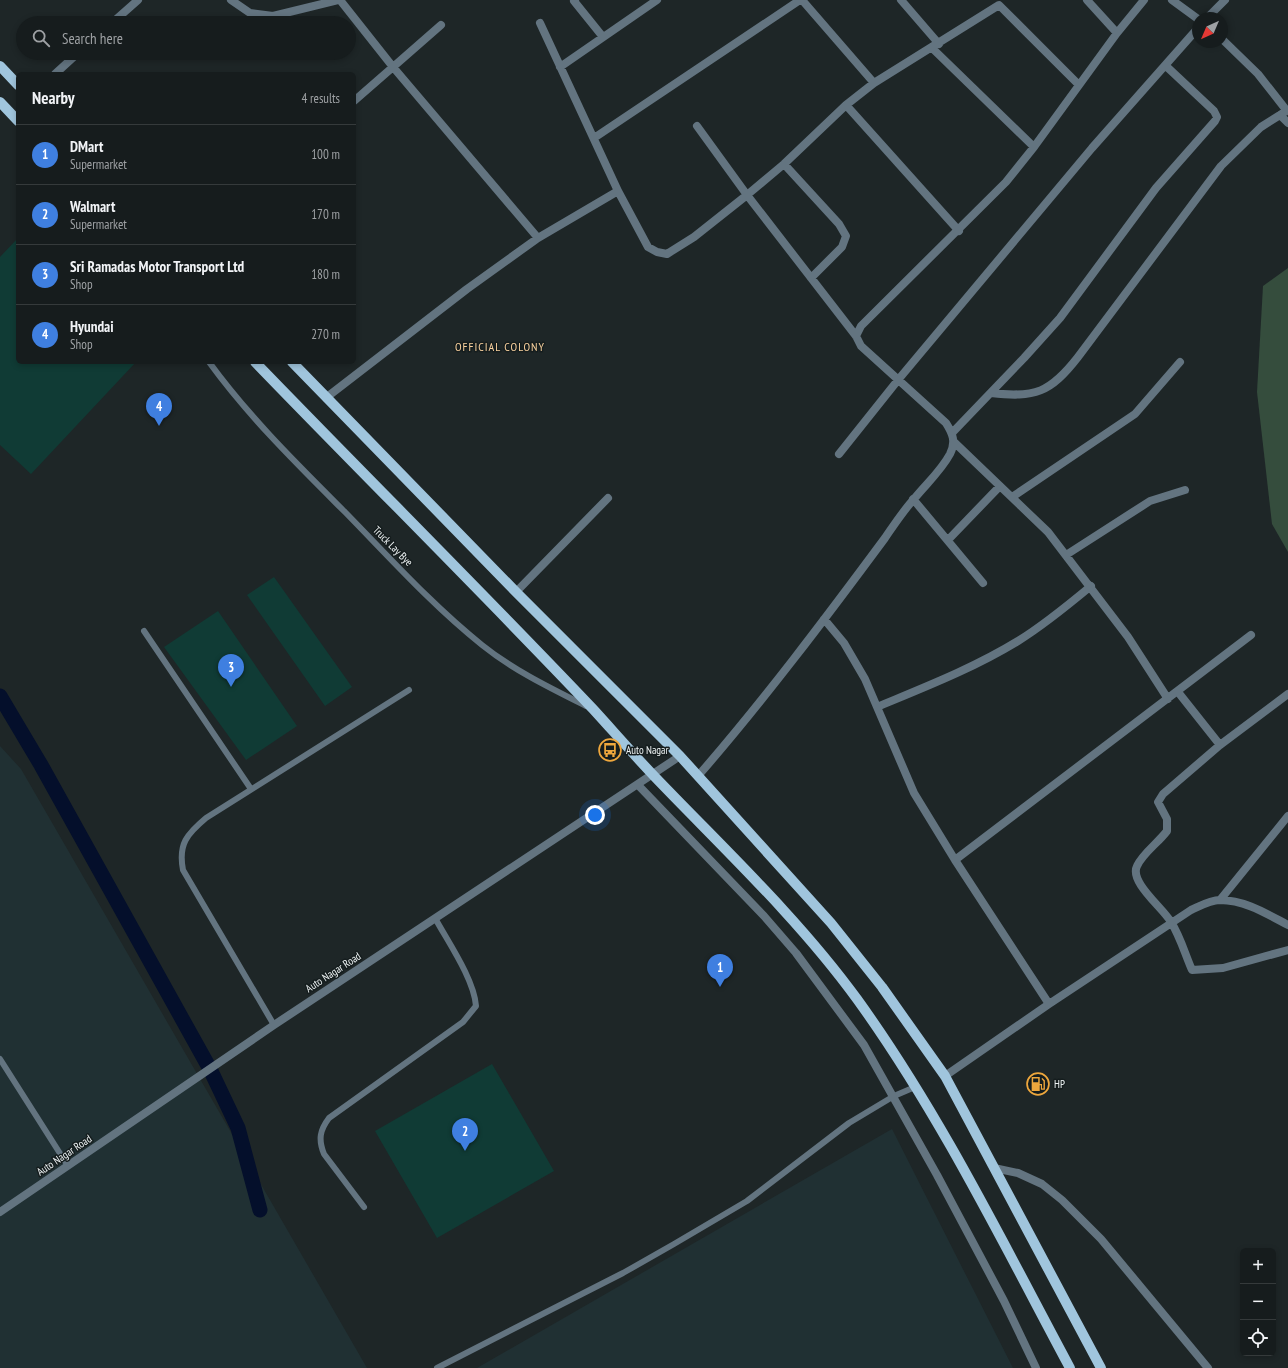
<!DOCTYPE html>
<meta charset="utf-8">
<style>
:root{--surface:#161c1d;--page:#23292a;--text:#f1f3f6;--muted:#9ea1a4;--line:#353a3b;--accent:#1a73e8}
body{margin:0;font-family:"PT Sans Narrow",sans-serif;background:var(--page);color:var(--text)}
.controls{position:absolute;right:12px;bottom:12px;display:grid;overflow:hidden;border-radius:6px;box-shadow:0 2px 6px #0003}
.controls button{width:36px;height:36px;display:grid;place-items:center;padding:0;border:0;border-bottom:1px solid var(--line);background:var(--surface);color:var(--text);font:20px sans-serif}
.compass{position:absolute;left:1192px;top:12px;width:36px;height:36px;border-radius:50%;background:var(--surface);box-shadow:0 2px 6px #0003;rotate:224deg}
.you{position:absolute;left:595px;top:815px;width:14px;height:14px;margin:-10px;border:3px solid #fff;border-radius:50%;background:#1a73e8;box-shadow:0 0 0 6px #1a73e833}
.badge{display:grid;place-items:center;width:26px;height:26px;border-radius:50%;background:var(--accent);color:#fff;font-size:13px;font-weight:700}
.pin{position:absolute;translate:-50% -33px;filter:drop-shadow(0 1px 2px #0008)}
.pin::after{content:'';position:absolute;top:21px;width:14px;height:12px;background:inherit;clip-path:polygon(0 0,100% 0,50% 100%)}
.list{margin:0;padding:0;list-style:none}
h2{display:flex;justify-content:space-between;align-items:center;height:52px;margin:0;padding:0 16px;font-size:17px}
h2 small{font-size:13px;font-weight:400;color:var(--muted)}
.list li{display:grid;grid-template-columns:26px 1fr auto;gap:12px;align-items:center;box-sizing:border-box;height:60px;padding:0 16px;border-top:1px solid var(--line)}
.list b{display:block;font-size:15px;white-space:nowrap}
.list p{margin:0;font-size:13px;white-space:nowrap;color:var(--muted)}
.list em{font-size:13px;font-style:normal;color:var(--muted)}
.icon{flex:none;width:22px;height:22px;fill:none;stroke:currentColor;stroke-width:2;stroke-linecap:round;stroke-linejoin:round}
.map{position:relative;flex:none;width:1288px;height:1368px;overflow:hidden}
.search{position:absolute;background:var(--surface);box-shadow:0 2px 6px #0003;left:16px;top:16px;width:340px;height:44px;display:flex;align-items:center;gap:10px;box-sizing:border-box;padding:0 14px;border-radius:22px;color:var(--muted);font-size:15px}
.panel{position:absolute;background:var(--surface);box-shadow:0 2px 6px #0003;left:16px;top:72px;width:340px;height:292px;border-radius:6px}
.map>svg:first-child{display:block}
</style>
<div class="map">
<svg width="1288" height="1368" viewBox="0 0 1288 1368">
<rect width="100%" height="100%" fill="#1e2627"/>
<path fill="#203033" d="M0,746L21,769L367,1368H0Z
M892,1129L1013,1368H477Z"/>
<path fill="#354d3d" d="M1288,268V552L1272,524L1257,392L1263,286Z"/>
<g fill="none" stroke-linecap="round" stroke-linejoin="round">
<path stroke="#040f2b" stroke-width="15" d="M0,696L41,765L210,1069L238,1128L260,1210"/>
</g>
<path fill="#103b35" d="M18,238V362H136L31,474L0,445V257Z
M274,577L352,687L325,706L247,595Z
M218,611L297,726L246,760L164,647Z
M492,1064L554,1171L437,1238L375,1131Z"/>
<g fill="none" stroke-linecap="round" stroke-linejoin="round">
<path stroke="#637480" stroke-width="6" d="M209,362C249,417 297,464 345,512C389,557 432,605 482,645C513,670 550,688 586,706
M144,631L251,789
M274,1025L183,870C178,844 187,834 206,818L409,690
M0,1059L68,1166
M364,1207L324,1154C318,1139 320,1130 329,1118L463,1022L476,1006C474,979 448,942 435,918
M437,1368L623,1273L674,1244L747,1201L849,1123L894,1096L915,1087"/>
<path stroke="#637480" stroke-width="8" d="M231,0L250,13L273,16L338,0
M340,0L393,67L441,25
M575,0L574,1L603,37
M802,0L874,83
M901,0L939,44
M1087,0L1117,33
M1172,0L1198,19
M1207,18L1225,0
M112,23L138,0
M540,23L618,191
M1222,39L1258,74L1287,111
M932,48L1034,147
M560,67L657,0
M55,74L78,53
M354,101L393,67L538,238
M846,105L959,231
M1280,115L1288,123
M697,126L747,195L784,164L846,105L874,83L999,5L1078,84
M594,138L800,0
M784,164L839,224L846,236L842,247L811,278
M856,336L861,326L1006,182L1034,147L1117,33L1144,0
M991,393C1035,398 1050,393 1078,357L1221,166L1261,127L1288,110
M327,397L467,289L538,238L618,191L648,247L657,252L667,254L694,237L747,195L856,336L861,346L946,423C953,434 956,442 950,454C941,471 926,484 914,499C903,511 894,525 885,538C825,619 764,700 698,776
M952,433L1024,358L1060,318L1156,188L1215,121L1217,117L1214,111L1166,66
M954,442L1048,532L1128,637L1168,699
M839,454L898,380L1092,148L1198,28
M1012,497L1135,414L1180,362
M913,499L983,583
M948,540L1000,486
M1066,555L1150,501L1185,490
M516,592L608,498
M824,619L844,643L865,679L914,793L955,860L1049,1004
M1178,692L1220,745
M1288,694L1220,745L1163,794L1158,802L1167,819V831C1158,843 1143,853 1137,866C1129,882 1163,908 1171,922C1180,936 1185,954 1192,970L1223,968L1288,950
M877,707C925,687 974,668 1018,641C1044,625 1067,606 1091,586
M638,785L764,916L796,953L864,1045L937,1175L1004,1301L1036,1368
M955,860L1251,635
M1220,900L1288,816
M945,1076L1049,1004L1191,910C1200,906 1210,900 1220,900C1245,900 1267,914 1288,925
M994,1168L1018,1173L1042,1184L1062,1200L1101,1239L1208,1368"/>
<path stroke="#637480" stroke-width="8" d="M0,1212L274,1025L680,756"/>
<path stroke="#a0c5dd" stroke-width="10" d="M0,66L18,85
M0,102L18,121
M255,362C367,478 482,592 593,709C614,732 634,755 655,777C724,849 798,918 857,999C940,1114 1003,1243 1070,1368
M292,362L516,592L680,756L831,923L882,987L945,1076L1101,1368"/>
</g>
<defs>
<g id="bus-ring" transform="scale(1.15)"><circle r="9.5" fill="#151d1e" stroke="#eea73d" stroke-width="1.5"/><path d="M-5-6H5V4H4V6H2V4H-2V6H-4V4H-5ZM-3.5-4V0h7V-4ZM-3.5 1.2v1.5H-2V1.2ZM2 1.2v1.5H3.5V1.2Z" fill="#eea73d"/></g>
<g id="fuel-ring" transform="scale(1.15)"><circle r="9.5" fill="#151d1e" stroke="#eea73d" stroke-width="1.5"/><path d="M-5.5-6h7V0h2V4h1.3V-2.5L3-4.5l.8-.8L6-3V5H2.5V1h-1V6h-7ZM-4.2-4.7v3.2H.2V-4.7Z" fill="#eea73d"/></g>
</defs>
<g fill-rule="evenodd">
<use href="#bus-ring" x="610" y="750"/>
<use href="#fuel-ring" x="1038" y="1084"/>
</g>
<g text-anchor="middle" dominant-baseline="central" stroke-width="3" stroke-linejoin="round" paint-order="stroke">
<g font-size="11" fill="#eef3f4" stroke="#151d1e">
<text transform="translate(393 546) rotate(45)">Truck Lay Bye</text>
<text transform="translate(333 972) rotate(-33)">Auto Nagar Road</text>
<text transform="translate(64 1155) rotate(-34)">Auto Nagar Road</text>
</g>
<g font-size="11" fill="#eef3f4" stroke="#151d1e" text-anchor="start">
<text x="626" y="750">Auto Nagar</text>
<text x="1054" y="1084">HP</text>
</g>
<g font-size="12" letter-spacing="1" fill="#f9d19e" stroke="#151d1e">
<text x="500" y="346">OFFICIAL COLONY</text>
</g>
</g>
</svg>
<div class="controls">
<button>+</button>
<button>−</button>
<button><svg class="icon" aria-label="locate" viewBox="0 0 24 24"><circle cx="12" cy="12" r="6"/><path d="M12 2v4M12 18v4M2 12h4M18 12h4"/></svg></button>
</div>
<svg class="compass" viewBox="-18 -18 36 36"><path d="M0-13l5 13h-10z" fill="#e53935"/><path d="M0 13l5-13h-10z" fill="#9ea1a4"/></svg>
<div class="you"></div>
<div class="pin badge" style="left:720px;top:987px;background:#3f7fe0">1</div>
<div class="pin badge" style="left:465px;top:1151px;background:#3f7fe0">2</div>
<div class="pin badge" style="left:231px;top:687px;background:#3f7fe0">3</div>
<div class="pin badge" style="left:159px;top:426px;background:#3f7fe0">4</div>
<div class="search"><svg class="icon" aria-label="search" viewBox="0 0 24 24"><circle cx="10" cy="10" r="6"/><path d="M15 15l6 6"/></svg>Search here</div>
<section class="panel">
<h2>Nearby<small>4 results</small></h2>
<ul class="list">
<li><span class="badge" style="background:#3f7fe0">1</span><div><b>DMart</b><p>Supermarket</p></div><em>100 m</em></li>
<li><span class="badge" style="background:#3f7fe0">2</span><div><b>Walmart</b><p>Supermarket</p></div><em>170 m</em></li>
<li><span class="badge" style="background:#3f7fe0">3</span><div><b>Sri Ramadas Motor Transport Ltd</b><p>Shop</p></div><em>180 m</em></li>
<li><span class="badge" style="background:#3f7fe0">4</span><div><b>Hyundai</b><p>Shop</p></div><em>270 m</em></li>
</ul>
</section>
</div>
